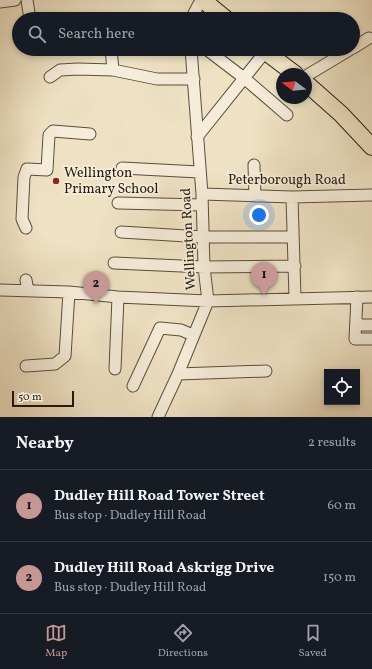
<!DOCTYPE html>
<meta charset="utf-8">
<style>
:root{--surface:#171b24;--page:#242831;--text:#f1f3f6;--muted:#9ea1a6;--line:#363941;--accent:#c59692}
body{margin:0;font-family:Vollkorn,serif;background:var(--page);color:var(--text)}
.controls{position:absolute;right:12px;bottom:12px;display:grid;overflow:hidden;border-radius:0px;box-shadow:0 2px 6px #0003}
.controls button{width:36px;height:36px;display:grid;place-items:center;padding:0;border:0;border-bottom:1px solid var(--line);background:var(--surface);color:var(--text);font:20px sans-serif}
.compass{position:absolute;left:276px;top:68px;width:36px;height:36px;border-radius:50%;background:var(--surface);box-shadow:0 2px 6px #0003;rotate:286deg}
.scale{position:absolute;left:12px;bottom:10px;width:62px;box-sizing:border-box;padding-left:4px;border:2px solid #261c10;border-top:0;font-size:11px;line-height:14px;white-space:nowrap;color:#261c10;-webkit-text-stroke:3px #f5ecd9;paint-order:stroke}
.you{position:absolute;left:259px;top:215px;width:14px;height:14px;margin:-10px;border:3px solid #fff;border-radius:50%;background:#1a73e8;box-shadow:0 0 0 6px #1a73e833}
.badge{display:grid;place-items:center;width:26px;height:26px;border-radius:50%;background:var(--accent);color:#111;font-size:13px;font-weight:700}
.pin{position:absolute;translate:-50% -33px;filter:drop-shadow(0 1px 2px #0008)}
.pin::after{content:'';position:absolute;top:21px;width:14px;height:12px;background:inherit;clip-path:polygon(0 0,100% 0,50% 100%)}
.list{margin:0;padding:0;list-style:none}
h2{display:flex;justify-content:space-between;align-items:center;height:52px;margin:0;padding:0 16px;font-size:17px}
h2 small{font-size:13px;font-weight:400;color:var(--muted)}
.list li{display:grid;grid-template-columns:26px 1fr auto;gap:12px;align-items:center;box-sizing:border-box;height:72px;padding:0 16px;border-top:1px solid var(--line)}
.list b{display:block;font-size:15px;white-space:nowrap}
.list p{margin:0;font-size:13px;white-space:nowrap;color:var(--muted)}
.list em{font-size:13px;font-style:normal;color:var(--muted)}
.icon{flex:none;width:22px;height:22px;fill:none;stroke:currentColor;stroke-width:2;stroke-linecap:round;stroke-linejoin:round}
.map{position:relative;flex:none;width:372px;height:417px;overflow:hidden}
.search{position:absolute;background:var(--surface);box-shadow:0 2px 6px #0003;left:12px;right:12px;top:12px;height:44px;display:flex;align-items:center;gap:10px;box-sizing:border-box;padding:0 14px;border-radius:22px;color:var(--muted);font-size:15px}
.sheet{height:196px;background:var(--surface)}
nav{display:flex;justify-content:space-around;align-items:center;box-sizing:border-box;height:56px;border-top:1px solid var(--line);background:var(--surface);font-size:11px;color:var(--muted)}
nav a{display:grid;justify-items:center;gap:2px}
nav .on{color:var(--accent)}
.map>svg:first-child{display:block}
</style>
<div class="map">
<svg width="372" height="417" viewBox="0 0 372 417">
<rect width="100%" height="100%" fill="#efe2c4"/>
<filter id="stains"><feTurbulence type="fractalNoise" baseFrequency=".005" numOctaves="4"/><feColorMatrix values="0 0 0 0 .2 0 0 0 0 .09 0 0 0 0 .02 0 0 0 .5 -.17"/></filter>
<radialGradient id="worn" r=".72"><stop offset=".6" stop-color="#630" stop-opacity="0"/><stop offset="1" stop-color="#630" stop-opacity=".3"/></radialGradient>
<g fill="none" stroke-linecap="round" stroke-linejoin="round">
<g stroke="#584e3d" stroke-width="13">
<path id="minor" d="M27,0L30,19
M0,2L15,0
M191,19L201,0
M353,48L369,38
M111,49L113,70
M206,49L244,78L287,115
M306,76L351,49
M50,77L60,70L78,69L113,70L157,79H194
M197,137L265,52
M254,165L255,196
M122,168L199,172
M202,194L292,197L372,195
M292,197L295,298
M118,203L202,205
M26,228L22,219L24,177L27,169L47,170L49,135L53,131L90,134
M121,232L203,237H293
M114,263L204,267L295,266
M26,280L28,291
M0,290L69,292L118,297L208,301L372,297
M357,297L355,339H372
M356,321L360,325H372
M26,366L55,364L65,356L69,292
M115,369L118,297
M178,374L266,371
M133,386L160,328L181,330L193,335
M158,417L178,374L208,301L204,267L202,194L191,49"/>
</g>
<g stroke="#261c10" stroke-width="18">
<path id="highway" d="M203,0L226,19
M262,49L295,74
M306,83L341,114L372,147"/>
</g>
<use href="#minor" stroke="#f5ecd9" stroke-width="11"/>
<use href="#highway" stroke="#efe2c4" stroke-width="16"/>
</g>
<circle fill="#8f2418" stroke="#f5ecd9" stroke-width="1.5" cx="56" cy="181" r="4"/>
<g text-anchor="middle" dominant-baseline="central" stroke-width="3.5" stroke-linejoin="round" paint-order="stroke">
<g font-size="14" fill="#261c10" stroke="#f5ecd9" text-anchor="start">
<text x="64" y="173">Wellington<tspan x="64" dy="16">Primary School</tspan></text>
</g>
<g font-size="14" fill="#261c10" stroke="#f5ecd9">
<text x="287" y="180">Peterborough Road</text>
<text transform="translate(189 239) rotate(-93)">Wellington Road</text>
</g>
</g>
<rect width="100%" height="100%" filter="url(#stains)"/>
<rect width="100%" height="100%" fill="url(#worn)"/>
</svg>
<div class="controls">
<button><svg class="icon" aria-label="locate" viewBox="0 0 24 24"><circle cx="12" cy="12" r="6"/><path d="M12 2v4M12 18v4M2 12h4M18 12h4"/></svg></button>
</div>
<svg class="compass" viewBox="-18 -18 36 36"><path d="M0-13l5 13h-10z" fill="#e53935"/><path d="M0 13l5-13h-10z" fill="#9ea1a6"/></svg>
<div class="scale">50 m</div>
<div class="you"></div>
<div class="pin badge" style="left:264px;top:295px">1</div>
<div class="pin badge" style="left:96px;top:304px">2</div>
<div class="search"><svg class="icon" aria-label="search" viewBox="0 0 24 24"><circle cx="10" cy="10" r="6"/><path d="M15 15l6 6"/></svg>Search here</div>
</div>
<section class="sheet">
<h2>Nearby<small>2 results</small></h2>
<ul class="list">
<li><span class="badge">1</span><div><b>Dudley Hill Road Tower Street</b><p>Bus stop · Dudley Hill Road</p></div><em>60 m</em></li>
<li><span class="badge">2</span><div><b>Dudley Hill Road Askrigg Drive</b><p>Bus stop · Dudley Hill Road</p></div><em>150 m</em></li>
</ul>
</section>
<nav>
<a class="on"><svg class="icon" aria-label="map" viewBox="0 0 24 24"><path d="M3 6l6-2 6 2 6-2v14l-6 2-6-2-6 2zM9 4v14M15 6v14"/></svg>Map</a>
<a><svg class="icon" aria-label="directions" viewBox="0 0 24 24"><path d="M12 3l9 9-9 9-9-9zM9 14v-3h6M13 9l2 2-2 2"/></svg>Directions</a>
<a><svg class="icon" aria-label="saved" viewBox="0 0 24 24"><path d="M7 4h10v16l-5-4-5 4z"/></svg>Saved</a>
</nav>
